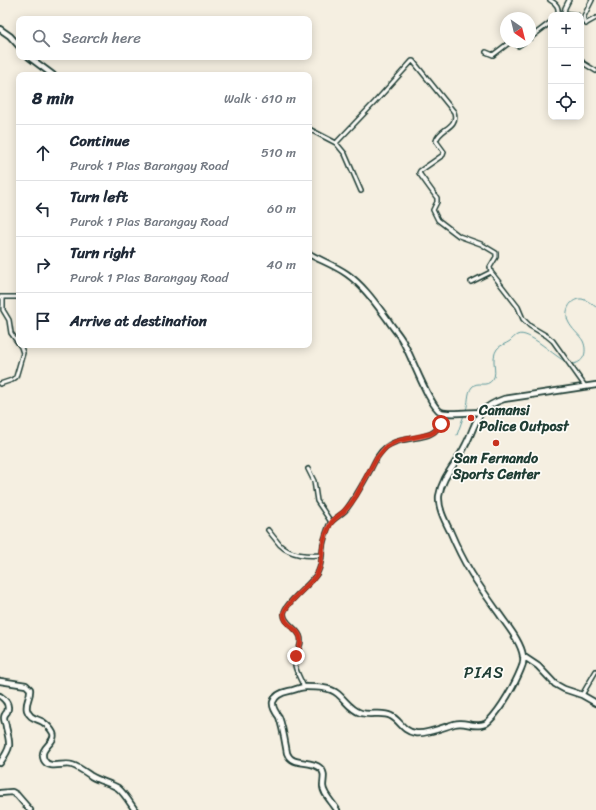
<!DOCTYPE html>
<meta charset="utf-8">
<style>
:root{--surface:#fff;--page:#f6f6f7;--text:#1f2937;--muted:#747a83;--line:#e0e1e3}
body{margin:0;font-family:Sriracha,sans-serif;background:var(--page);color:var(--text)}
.controls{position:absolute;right:12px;top:12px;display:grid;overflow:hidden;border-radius:8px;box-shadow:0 2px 10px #0003}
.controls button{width:36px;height:36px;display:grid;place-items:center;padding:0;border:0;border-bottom:1px solid var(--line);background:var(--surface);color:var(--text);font:20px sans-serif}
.compass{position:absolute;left:500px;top:12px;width:36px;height:36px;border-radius:50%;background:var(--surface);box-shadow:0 2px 10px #0003;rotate:145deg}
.stop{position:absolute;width:12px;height:12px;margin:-9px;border:3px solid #c8321e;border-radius:50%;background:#fff}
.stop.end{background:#c8321e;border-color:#fff;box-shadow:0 1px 4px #0008}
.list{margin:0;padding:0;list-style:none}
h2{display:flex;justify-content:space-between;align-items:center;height:52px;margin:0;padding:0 16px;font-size:17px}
h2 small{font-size:13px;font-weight:400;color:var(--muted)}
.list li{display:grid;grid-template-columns:26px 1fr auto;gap:12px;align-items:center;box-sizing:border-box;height:56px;padding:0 16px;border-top:1px solid var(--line)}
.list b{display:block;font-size:15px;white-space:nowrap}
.list p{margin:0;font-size:13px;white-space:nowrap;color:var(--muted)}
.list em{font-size:13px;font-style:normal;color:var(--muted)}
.icon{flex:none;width:22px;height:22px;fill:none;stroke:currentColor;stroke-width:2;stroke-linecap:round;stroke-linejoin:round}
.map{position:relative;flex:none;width:596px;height:810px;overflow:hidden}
.search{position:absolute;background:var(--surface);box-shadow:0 2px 10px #0003;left:16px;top:16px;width:296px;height:44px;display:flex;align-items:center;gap:10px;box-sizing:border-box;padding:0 14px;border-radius:8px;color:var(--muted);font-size:15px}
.panel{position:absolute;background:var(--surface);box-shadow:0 2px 10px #0003;left:16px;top:72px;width:296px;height:276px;border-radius:8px}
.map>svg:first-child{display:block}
</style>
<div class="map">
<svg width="596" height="810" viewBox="0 0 596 810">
<rect width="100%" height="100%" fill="#f5efe1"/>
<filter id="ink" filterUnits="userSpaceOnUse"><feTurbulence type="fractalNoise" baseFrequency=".025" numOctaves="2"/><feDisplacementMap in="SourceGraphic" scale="8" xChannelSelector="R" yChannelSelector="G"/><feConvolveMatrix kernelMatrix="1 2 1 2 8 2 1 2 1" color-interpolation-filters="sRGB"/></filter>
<g filter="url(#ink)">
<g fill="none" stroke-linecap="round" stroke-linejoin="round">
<path stroke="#5d999c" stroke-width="1" d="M571,364C584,364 588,352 583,341C579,334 572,330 568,321C564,311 570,298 582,299C587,300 592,304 596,307
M466,410C469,403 467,393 472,387C478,380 486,389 493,379C498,372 490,359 497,349C500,345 506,344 510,341C512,339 515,336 517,335C529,329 555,358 567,362
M457,435L464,415"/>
<g stroke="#1f3d34" stroke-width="6">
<path id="street" d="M550,0C557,4 559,7 558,15
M592,0L584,16V22L586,24L587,23L596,18
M558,13H564L577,15
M564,13L565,8L569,0
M530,38L551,22
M514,42L518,46L524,42
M486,52L493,55L510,42
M581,60L583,63L596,71
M309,129L336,143L345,154L361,191
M336,143L375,102L412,61H413L454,112C459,128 439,128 436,141L444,152L443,155L420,171L419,173L437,198V202L433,210L438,220L459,236L481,244L496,253V257L490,267L491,272L518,307L523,319L530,326L547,336L553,341L585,386
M471,282L491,272
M0,297H19
M0,384L12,380L16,377L23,353L21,347L11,333L9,320L3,310V297
M308,469L314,481L317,501L331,522
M268,530C272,535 276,540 280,545C291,556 308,556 322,555
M304,687C301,680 296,672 295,665C293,655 304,646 300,636C296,627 284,623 284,614C283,604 313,583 318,572C322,564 322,554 323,545C324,539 327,531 329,525C332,519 340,516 345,511C348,508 350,504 352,501C359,491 365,480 371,469C375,461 378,453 386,447C400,436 424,441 435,431C440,427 443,420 446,413
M582,695L596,671"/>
</g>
<g stroke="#1f3d34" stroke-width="8">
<path id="secondary" d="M0,29L10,36L19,46
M29,57L53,75
M309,254C322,261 336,266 347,274C364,286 376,304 388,320C392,327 398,333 402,340C411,354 429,406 441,412C448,415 472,412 481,412
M523,656L538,666L555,684L564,689L582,695L596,703
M0,681L26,685L30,689C31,697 25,702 27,710C30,719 36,718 43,722C47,725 51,729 53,733C57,743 38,747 44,760C49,770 64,762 72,765C79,767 85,772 91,776C99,781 110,783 118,788C125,794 130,803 135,810
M0,696C6,700 10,705 7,712C6,713 4,716 4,718C4,721 6,724 6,727C11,746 11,747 0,763
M0,793L12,792L17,795L30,810
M337,810C333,803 323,794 323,786C323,779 326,773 320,768C310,759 292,767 287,753C285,742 283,728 279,717C276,713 272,707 273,702C275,695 284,692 289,691C295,690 300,687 306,687C316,687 330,687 338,694C346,701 351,710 361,713C371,716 382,711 391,716C400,720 402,731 415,733C425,735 444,727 454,724C465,721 470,727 481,725C484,725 487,723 489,721C501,709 515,684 521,669C523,665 524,661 523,656C521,642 508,627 500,615C490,601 479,586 470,571C462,558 456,545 450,531C445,521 438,508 439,496C442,476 457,463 465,446C478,422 474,409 504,399L596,385"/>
</g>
<use href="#street" stroke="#fdfcf7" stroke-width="3"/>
<use href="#secondary" stroke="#fdfcf7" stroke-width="4.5"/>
</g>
</g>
<g fill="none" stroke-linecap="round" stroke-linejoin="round" filter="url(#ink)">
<path stroke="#c8321e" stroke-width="5" d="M296,656C311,626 284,631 284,614C283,606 309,585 315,577C322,568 321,556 323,545C324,538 327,531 330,525C332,519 341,515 345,510C349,506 353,501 356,496L376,459L386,447L395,442L402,440L430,434L434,432L441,424"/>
</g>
<g fill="#c8321e" stroke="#fdfcf7" stroke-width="1.5">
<circle cx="471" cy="418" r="4"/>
<circle cx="496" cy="443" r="4"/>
</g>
<g text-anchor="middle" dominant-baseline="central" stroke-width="3.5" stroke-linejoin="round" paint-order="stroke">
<g font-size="14" font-weight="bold" fill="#1f3d34" stroke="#fdfcf7" text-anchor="start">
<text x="479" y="410">Camansi<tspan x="479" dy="16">Police Outpost</tspan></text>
<text x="496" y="458" text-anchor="middle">San Fernando<tspan x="496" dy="16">Sports Center</tspan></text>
</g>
<g font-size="16" letter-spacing="1" fill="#1f3d34" stroke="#fdfcf7">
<text x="484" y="672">PIAS</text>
</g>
</g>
</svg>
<div class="controls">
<button>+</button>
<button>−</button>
<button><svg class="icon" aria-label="locate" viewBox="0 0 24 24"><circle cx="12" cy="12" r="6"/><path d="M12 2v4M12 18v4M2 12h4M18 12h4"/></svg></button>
</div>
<svg class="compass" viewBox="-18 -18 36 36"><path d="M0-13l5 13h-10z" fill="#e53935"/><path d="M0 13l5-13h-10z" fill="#747a83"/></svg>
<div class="stop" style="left:441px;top:424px"></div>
<div class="stop end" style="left:296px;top:656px"></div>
<div class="search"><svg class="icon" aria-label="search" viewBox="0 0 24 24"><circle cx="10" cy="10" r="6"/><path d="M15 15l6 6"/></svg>Search here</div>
<section class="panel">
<h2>8 min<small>Walk · 610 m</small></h2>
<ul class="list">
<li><svg class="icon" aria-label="ahead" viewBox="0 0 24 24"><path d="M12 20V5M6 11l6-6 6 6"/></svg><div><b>Continue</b><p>Purok 1 Pias Barangay Road</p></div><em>510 m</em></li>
<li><svg class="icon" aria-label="left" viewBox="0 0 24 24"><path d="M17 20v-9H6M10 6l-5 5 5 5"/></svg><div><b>Turn left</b><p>Purok 1 Pias Barangay Road</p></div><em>60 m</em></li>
<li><svg class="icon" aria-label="right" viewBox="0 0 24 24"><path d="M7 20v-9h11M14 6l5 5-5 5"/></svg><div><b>Turn right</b><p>Purok 1 Pias Barangay Road</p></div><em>40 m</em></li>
<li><svg class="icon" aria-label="arrive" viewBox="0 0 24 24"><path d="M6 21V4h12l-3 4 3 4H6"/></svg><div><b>Arrive at destination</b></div></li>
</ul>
</section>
</div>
